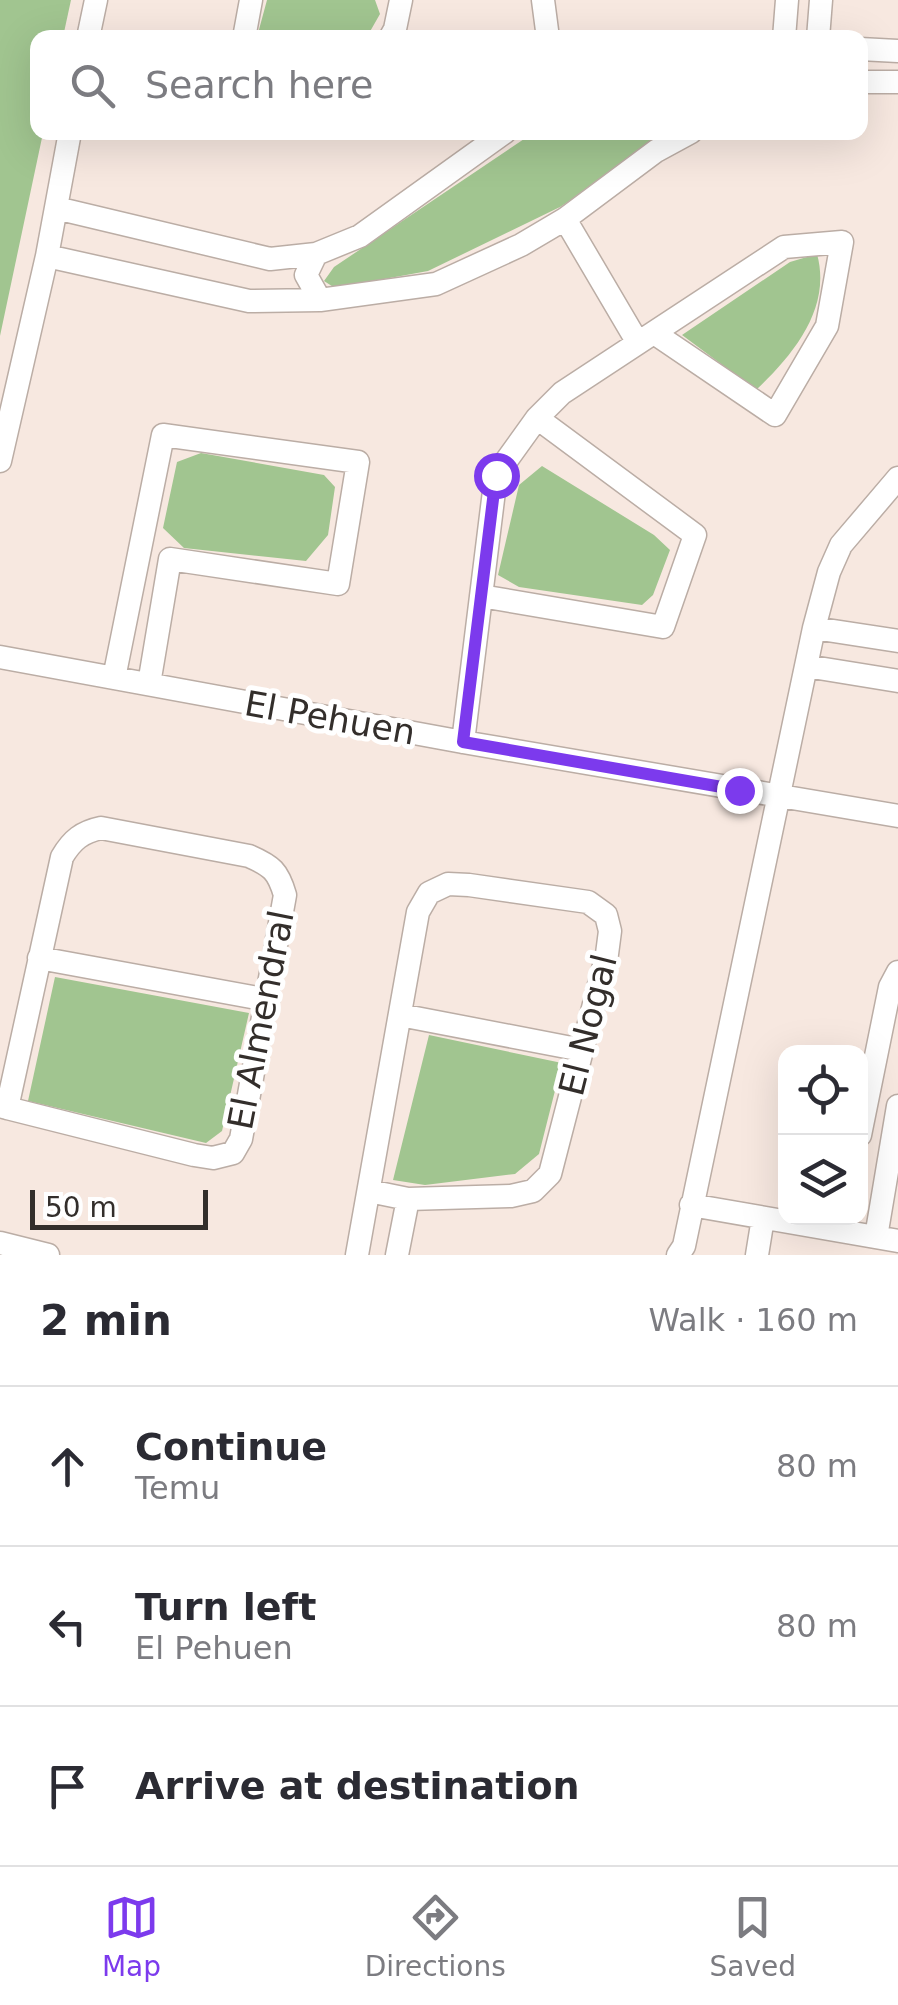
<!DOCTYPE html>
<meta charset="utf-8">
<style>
:root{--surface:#fff;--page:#f7f7f7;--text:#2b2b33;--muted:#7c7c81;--line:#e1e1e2;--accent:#7c3aed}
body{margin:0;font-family:"DejaVu Sans",sans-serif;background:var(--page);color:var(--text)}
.controls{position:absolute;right:30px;bottom:30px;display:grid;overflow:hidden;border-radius:20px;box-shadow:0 10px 40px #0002}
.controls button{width:90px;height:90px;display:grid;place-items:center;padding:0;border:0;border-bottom:2px solid var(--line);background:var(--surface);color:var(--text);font:50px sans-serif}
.scale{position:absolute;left:30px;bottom:25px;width:178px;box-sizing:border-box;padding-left:10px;border:5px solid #332e2b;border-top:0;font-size:28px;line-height:35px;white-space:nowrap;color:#332e2b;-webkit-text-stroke:8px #fff;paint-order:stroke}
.stop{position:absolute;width:30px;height:30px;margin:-22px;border:8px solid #7c3aed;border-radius:50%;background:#fff}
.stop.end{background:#7c3aed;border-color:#fff;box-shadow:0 2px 10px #0008}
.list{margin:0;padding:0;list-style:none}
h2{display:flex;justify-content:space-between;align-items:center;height:130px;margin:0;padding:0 40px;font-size:42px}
h2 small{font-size:32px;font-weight:400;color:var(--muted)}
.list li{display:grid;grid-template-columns:65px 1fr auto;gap:30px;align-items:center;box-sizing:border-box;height:160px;padding:0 40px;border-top:2px solid var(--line)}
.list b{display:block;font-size:38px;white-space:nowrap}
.list p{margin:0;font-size:32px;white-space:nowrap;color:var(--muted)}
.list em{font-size:32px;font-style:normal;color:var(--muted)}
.icon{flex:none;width:55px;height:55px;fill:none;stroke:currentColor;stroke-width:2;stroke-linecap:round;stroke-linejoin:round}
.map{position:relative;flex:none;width:898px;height:1255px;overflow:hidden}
.search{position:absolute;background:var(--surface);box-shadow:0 10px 40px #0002;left:30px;right:30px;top:30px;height:110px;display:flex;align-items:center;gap:25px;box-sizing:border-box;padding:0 35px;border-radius:20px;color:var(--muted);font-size:38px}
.sheet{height:610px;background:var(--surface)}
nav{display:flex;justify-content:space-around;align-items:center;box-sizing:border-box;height:140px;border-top:2px solid var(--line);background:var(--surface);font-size:28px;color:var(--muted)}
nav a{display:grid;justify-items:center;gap:5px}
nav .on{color:var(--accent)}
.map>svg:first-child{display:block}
</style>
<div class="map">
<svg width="898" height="1255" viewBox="0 0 898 1255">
<rect width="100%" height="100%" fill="#f7e8e0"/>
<path fill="#a1c590" d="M0,0H71L63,37L38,38V132L43,133L0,336Z
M267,0H375L380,14L368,35L364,37H257Z
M533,133H678L560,207L428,271L335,288L324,281L334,267Z
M817,254C832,308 793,355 756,390L682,335L790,262Z
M201,453L324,475L335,487L328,535L306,561L184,548L163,528L177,462Z
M542,466L654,535L670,550L653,595L642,605L519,587L498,575L519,485Z
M55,977L249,1013L222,1131L206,1143L28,1101Z
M429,1035L562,1063L539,1154L515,1174L425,1185L393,1180Z"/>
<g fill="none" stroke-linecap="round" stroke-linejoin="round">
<g stroke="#bbada5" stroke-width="25">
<path id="minor" d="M543,0L548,38
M88,38L96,0
M244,38L251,0
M390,38L395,29L401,0
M784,38L787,0
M818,38L821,0
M860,49L898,51
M860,82H898
M56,208L270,259L316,254L360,236L505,132
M316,254L306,275L320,300
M47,256L249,301L320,300L436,284L521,245L565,219L656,151L691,132
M638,343L784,247L842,242L827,326L775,415L654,333
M0,461L47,256L70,132
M481,596L663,627L695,535L537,418
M814,628L898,641
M0,657L463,742L898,816
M806,666L898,681
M114,678L163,435L358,462L338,584L170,559L149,684
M463,742L496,475L537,418L562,393L638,343L565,219
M39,958L268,1000
M400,1015L582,1050
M0,1106L7,1108L194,1155L213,1158L233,1153L241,1139L285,895C278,871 272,866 249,856L101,828C82,832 72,840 62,857L7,1108
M860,1135L890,987L898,972
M691,1205L898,1241
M876,1237L898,1106
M0,1243L48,1255
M357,1255L418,912L429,893L448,884L469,885L588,902L606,915L610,931L607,954L550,1174L533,1191L511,1196L408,1199L369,1191
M397,1255L408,1199
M678,1255L684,1246L814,628L829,572L841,545L898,478
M757,1255L763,1218"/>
</g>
<use href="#minor" stroke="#fff" stroke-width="22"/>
</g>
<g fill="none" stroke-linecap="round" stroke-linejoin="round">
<path stroke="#7c3aed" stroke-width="12" d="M496,475L463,742L739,790"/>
</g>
<g text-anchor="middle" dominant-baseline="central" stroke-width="10" stroke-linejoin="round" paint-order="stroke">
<g font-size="35" fill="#332e2b" stroke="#fff">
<text transform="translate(330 718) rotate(10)">El Pehuen</text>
<text transform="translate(261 1020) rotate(-79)">El Almendral</text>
<text transform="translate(588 1025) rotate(-76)">El Nogal</text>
</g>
</g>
</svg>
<div class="controls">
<button><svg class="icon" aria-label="locate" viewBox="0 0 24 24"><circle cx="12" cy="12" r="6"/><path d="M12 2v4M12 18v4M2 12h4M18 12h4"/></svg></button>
<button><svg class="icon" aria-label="layers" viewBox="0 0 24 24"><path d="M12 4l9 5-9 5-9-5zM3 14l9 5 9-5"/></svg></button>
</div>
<div class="scale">50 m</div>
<div class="stop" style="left:496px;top:475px"></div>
<div class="stop end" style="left:739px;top:790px"></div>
<div class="search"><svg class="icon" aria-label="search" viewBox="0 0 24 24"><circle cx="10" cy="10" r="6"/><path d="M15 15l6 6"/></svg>Search here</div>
</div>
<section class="sheet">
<h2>2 min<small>Walk · 160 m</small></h2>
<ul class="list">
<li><svg class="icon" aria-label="ahead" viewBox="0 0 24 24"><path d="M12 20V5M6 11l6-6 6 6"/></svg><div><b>Continue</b><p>Temu</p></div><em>80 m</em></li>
<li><svg class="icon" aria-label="left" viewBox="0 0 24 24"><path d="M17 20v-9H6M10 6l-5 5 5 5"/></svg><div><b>Turn left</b><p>El Pehuen</p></div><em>80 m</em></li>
<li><svg class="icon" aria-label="arrive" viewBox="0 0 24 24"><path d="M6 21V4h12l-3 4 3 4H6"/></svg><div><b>Arrive at destination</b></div></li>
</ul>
</section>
<nav>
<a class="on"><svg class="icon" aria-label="map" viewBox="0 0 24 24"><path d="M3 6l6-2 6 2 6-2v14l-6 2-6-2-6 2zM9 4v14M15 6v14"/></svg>Map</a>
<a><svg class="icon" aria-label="directions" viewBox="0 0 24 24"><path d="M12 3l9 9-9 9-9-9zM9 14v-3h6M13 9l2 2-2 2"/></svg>Directions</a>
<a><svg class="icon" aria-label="saved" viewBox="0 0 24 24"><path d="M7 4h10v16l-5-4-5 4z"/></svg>Saved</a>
</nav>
